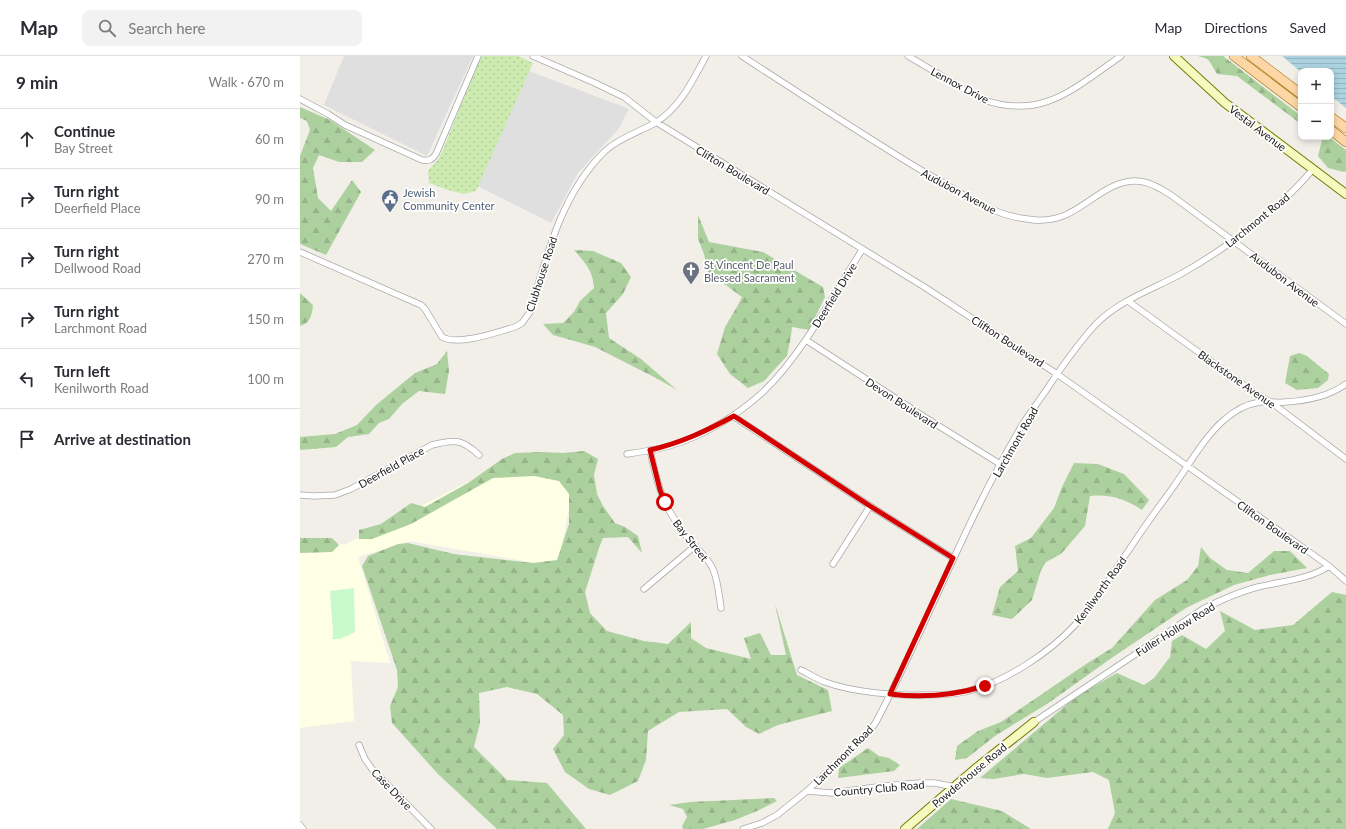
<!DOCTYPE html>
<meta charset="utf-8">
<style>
:root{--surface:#fff;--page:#f2f2f3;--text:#2b2b33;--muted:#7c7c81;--line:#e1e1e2}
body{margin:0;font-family:Lato,sans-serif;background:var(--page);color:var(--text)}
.controls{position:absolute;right:12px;top:12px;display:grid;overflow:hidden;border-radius:8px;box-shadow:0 2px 6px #0003}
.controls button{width:36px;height:36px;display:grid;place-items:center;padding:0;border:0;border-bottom:1px solid var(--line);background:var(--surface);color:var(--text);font:20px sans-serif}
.stop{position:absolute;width:12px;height:12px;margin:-9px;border:3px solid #d40000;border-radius:50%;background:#fff}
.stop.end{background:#d40000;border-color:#fff;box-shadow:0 1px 4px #0008}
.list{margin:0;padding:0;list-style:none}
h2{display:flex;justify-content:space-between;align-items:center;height:52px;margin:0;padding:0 16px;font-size:17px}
h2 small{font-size:13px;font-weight:400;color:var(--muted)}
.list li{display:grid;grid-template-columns:26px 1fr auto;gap:12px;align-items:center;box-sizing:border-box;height:60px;padding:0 16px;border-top:1px solid var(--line)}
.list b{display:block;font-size:15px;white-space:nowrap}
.list p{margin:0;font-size:13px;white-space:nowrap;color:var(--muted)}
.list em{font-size:13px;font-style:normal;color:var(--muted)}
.icon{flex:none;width:22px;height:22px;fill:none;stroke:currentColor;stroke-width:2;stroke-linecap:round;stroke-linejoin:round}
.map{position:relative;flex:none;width:1046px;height:773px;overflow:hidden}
header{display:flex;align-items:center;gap:24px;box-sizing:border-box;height:56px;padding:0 20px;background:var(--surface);border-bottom:1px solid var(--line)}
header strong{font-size:19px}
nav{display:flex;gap:22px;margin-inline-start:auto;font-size:14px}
.search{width:280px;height:36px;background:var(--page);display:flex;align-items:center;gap:10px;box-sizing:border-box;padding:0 14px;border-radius:8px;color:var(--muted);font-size:15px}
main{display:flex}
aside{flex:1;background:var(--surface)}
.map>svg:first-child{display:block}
</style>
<header>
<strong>Map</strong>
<div class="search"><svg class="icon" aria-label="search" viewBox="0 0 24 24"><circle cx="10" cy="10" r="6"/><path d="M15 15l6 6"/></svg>Search here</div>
<nav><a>Map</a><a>Directions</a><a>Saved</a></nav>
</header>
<main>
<aside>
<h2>9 min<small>Walk · 670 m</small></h2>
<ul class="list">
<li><svg class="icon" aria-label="ahead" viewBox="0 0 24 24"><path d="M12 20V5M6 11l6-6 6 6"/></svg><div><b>Continue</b><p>Bay Street</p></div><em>60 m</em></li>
<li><svg class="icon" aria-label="right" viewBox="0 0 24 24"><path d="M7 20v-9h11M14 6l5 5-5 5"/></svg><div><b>Turn right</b><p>Deerfield Place</p></div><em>90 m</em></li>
<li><svg class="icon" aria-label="right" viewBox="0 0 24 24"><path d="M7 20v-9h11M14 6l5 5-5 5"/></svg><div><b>Turn right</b><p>Dellwood Road</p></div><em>270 m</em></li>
<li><svg class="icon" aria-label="right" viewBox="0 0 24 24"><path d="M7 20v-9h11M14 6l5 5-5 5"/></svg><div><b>Turn right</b><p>Larchmont Road</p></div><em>150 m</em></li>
<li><svg class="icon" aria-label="left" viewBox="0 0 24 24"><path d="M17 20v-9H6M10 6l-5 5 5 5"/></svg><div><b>Turn left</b><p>Kenilworth Road</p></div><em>100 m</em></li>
<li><svg class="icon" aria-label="arrive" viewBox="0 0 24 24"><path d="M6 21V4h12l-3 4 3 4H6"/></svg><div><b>Arrive at destination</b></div></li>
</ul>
</aside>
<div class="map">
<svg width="1046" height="773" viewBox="0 0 1046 773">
<defs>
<pattern id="grass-dots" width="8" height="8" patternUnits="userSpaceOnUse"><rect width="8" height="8" fill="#cdebb0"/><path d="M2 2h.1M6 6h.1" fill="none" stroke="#b0c997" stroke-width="1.8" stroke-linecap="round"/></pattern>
<pattern id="forest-firs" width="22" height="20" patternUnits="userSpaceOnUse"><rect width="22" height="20" fill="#add19e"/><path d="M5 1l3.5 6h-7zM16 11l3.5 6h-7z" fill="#95b388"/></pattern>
<pattern id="water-rules" width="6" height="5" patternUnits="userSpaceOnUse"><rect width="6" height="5" fill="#aad3df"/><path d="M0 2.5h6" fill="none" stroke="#92b5bf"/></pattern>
</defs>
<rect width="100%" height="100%" fill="#f2efe9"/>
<path fill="#e0dfdf" d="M44,0H173L127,100L24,49Z
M229,15L329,53L319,72L278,117L251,167L175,129Z"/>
<path fill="#ffffe5" d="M277,410L258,511L110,485L58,501L90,607L51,605L54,665L0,672V489L46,488L192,414Z"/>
<path fill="url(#grass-dots)" d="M181,0H218L233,7L176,135L164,138L148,134L129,127L128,115L140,101Z"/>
<path fill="url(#forest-firs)" d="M898,0H923L1001,60V68L937,20L917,18L908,3Z
M0,51L30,64L75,94L62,106H39L19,99L13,112L18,142L31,155L52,124L61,136L26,199L0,188V100L10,74L7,65L0,62Z
M1019,81H1029L1046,94V115L1044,116L1028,112L1018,100L1022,84Z
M398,159L409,186L463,196L523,231L525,241L509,274L492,271L491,280L487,300L464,325L448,332L430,318L417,298L425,271L438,249L442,241L408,216L404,198L398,183Z
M274,194L293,195L321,207L331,221L323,238L306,257L309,282L341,303L377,334L356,322L295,291L253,279L243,268L263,267L274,256L280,245L294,232C293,214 285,207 274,194Z
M0,237L13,249C12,258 11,267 0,270Z
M147,295L149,315L145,338L119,335L102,348L89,363L79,367L69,378L48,381L36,391L0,394V381L35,378L57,369L76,349L115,317L137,308Z
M999,297L1007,300L1029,318L1028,324L1018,332L997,334L985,327L990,300Z
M284,395L298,403L294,419L297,438L303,450L315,467L325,471L338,480L342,497L328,481L303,482L299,492L285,536L290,557L307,575L344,585L368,588L391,566V582L406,592L451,603L444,582L460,577L471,599H486L475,548L497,619L528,634L532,655L478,669L459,678L446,671L427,653L379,656L348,675L346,704L338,725L310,739L289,733L265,716L253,693L264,679L263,659L237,638L207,631L179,637L180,667L174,691L207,724L247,727L286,773H197L138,718L92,667L90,650L98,631L97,614L62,510L68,500L98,488L108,487L154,498L233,507L257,504L269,468V438L259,425L234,420L193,422L111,468L72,483H59V474L81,468L111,447L125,451L168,427L202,403L215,397L242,396L263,397Z
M774,407L798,408L824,418L849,444L842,454C825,443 811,438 790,440L785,470L761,498L746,506L741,514L732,544L712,563L692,559L700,531L718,515L715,490L731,482L754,452L762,431Z
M0,482H32L39,489L32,496L0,497Z
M901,491L910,502L927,514L948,517L974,495H990L1007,512L970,519L934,529L886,552L813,601L747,648L695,680L667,702L655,704L657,690L678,675L701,666L786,608L812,592L855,544L887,524L898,510Z
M1032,536L1046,539V773H808L815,757L809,724L793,716L747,722L724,718L694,723L680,722L777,640L817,617L844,629L854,622L870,601L872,585L882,579L906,593L925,575L920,555L955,574L993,569Z
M568,692L579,700L589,702L600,709L594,715L538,722L539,712Z
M474,742L477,745L457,755L435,764L403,773H383L382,770L387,761L383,753L369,749L390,746Z
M651,743L702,755L731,773H617Z"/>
<path fill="#c8facc" d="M54,532L55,576L40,583H32L33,577L30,535Z"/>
<path fill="url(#water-rules)" d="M982,0H1046V52L1031,40V15L1001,16Z"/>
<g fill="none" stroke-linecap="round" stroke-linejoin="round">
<g stroke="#a9a9a9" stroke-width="7">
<path id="street" d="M233,0L295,27L324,41L356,66L626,232L757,318L1029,510L1046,525
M442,0C491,32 540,64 590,95C610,108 631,120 652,132C675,146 699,160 727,163C738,165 752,164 763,160C789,150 813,119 844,126C854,128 863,134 871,139L1046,268
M608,0L681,43C742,65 773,33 821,0
M0,43L28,58L45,69L122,104C129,105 132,104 136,98L178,0
M0,196L121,249L125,253L142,281C159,290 197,276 215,271L222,267L230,256C247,199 261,138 305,95C319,82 339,76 355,67C380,52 393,24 406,0
M828,245L952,335L976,350L1046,403
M506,284L626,362L700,408
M433,360L570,450L653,502
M350,394C355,416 359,437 370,456C377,468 386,481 396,491C402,498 409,504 413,513C418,525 419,539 421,552
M327,398C341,396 355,394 369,390C403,380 437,360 463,336C502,299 533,239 562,194
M0,439L14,440L35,439L51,433L132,389C154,383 162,383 179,399
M533,508L570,450
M344,533L395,490
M501,614C509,618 517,623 525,626C552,636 595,640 624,639C638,639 654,639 668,635C704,627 750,596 775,569C796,547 811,519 829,494C843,472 859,451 874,430C888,410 906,379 924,364C934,355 947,348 960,346C968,345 977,347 985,346C1006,345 1028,341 1046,328
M734,666L903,553C921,544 938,536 958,531C982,525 1008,524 1029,510
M59,689L65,703L72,713L131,773
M507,735L569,676L576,666C628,568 666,462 724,366C732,354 741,342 749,330C763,309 778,288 795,269C818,245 851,234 879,219C926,193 979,154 1013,113
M0,769L3,773
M443,773L462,767L477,759L507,735L532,737L584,730L619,727H635L655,731"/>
</g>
<g stroke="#707d05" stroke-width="10">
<path id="secondary" d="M874,0L925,47L1046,138
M605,773L675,713L734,666"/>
</g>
<g stroke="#a06b00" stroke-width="10">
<path id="primary" d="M934,0L1001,51
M951,0L1001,38
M1031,61L1046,72
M1031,74L1046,86"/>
</g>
<use href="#street" stroke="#fff" stroke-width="5.5"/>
<use href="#secondary" stroke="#f7fabf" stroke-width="8"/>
<use href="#primary" stroke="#fcd6a4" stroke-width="9"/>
</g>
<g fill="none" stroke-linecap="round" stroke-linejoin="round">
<path stroke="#d40000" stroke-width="5" d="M365,446L360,434L350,394C381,387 406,375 434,360L570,450L653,502L590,638C621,642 655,639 685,630"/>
</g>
<defs>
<g id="civic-pin" transform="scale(0.9)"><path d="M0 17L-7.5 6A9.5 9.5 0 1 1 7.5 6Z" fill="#5c6f8a" stroke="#fff"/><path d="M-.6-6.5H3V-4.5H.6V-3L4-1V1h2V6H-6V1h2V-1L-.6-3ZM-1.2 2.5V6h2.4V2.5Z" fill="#fff"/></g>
<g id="church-pin" transform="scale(0.9)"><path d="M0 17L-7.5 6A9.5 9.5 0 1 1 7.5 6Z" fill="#6b7280" stroke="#fff"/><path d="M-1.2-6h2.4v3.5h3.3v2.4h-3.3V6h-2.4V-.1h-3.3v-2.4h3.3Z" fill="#fff"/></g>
</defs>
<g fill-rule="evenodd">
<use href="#civic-pin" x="90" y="142"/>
<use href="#church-pin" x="391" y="214"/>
</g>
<g text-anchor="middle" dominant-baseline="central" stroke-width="3.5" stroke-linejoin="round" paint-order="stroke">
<g font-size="11" fill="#222" stroke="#fff">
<text transform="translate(660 29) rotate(28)">Lennox Drive</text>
<text transform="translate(958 72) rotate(37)">Vestal Avenue</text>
<text transform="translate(433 114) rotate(31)">Clifton Boulevard</text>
<text transform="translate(659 135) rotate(28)">Audubon Avenue</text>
<text transform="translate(957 164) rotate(-39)">Larchmont Road</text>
<text transform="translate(241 218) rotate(-72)">Clubhouse Road</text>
<text transform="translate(985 223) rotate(37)">Audubon Avenue</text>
<text transform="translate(534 239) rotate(-58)">Deerfield Drive</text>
<text transform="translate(708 285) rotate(33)">Clifton Boulevard</text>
<text transform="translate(937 323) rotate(35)">Blackstone Avenue</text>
<text transform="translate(602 347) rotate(33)">Devon Boulevard</text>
<text transform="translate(715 386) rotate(-60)">Larchmont Road</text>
<text transform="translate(91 411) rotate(-29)">Deerfield Place</text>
<text transform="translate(973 471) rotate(35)">Clifton Boulevard</text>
<text transform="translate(391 484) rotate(52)">Bay Street</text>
<text transform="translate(800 534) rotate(-54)">Kenilworth Road</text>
<text transform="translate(875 573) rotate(-32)">Fuller Hollow Road</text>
<text transform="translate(543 699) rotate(-45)">Larchmont Road</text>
<text transform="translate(669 719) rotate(-40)">Powderhouse Road</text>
<text transform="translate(579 732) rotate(-5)">Country Club Road</text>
<text transform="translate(92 733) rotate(46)">Case Drive</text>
</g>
<g font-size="11" fill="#4e5e75" stroke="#fff" text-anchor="start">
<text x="103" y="136">Jewish<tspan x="103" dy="13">Community Center</tspan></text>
</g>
<g font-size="11" fill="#5b616d" stroke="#fff" text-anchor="start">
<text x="404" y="208">St Vincent De Paul<tspan x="404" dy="13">Blessed Sacrament</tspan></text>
</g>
</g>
</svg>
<div class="controls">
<button>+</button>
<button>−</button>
</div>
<div class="stop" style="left:365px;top:446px"></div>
<div class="stop end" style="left:685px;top:630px"></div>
</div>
</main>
